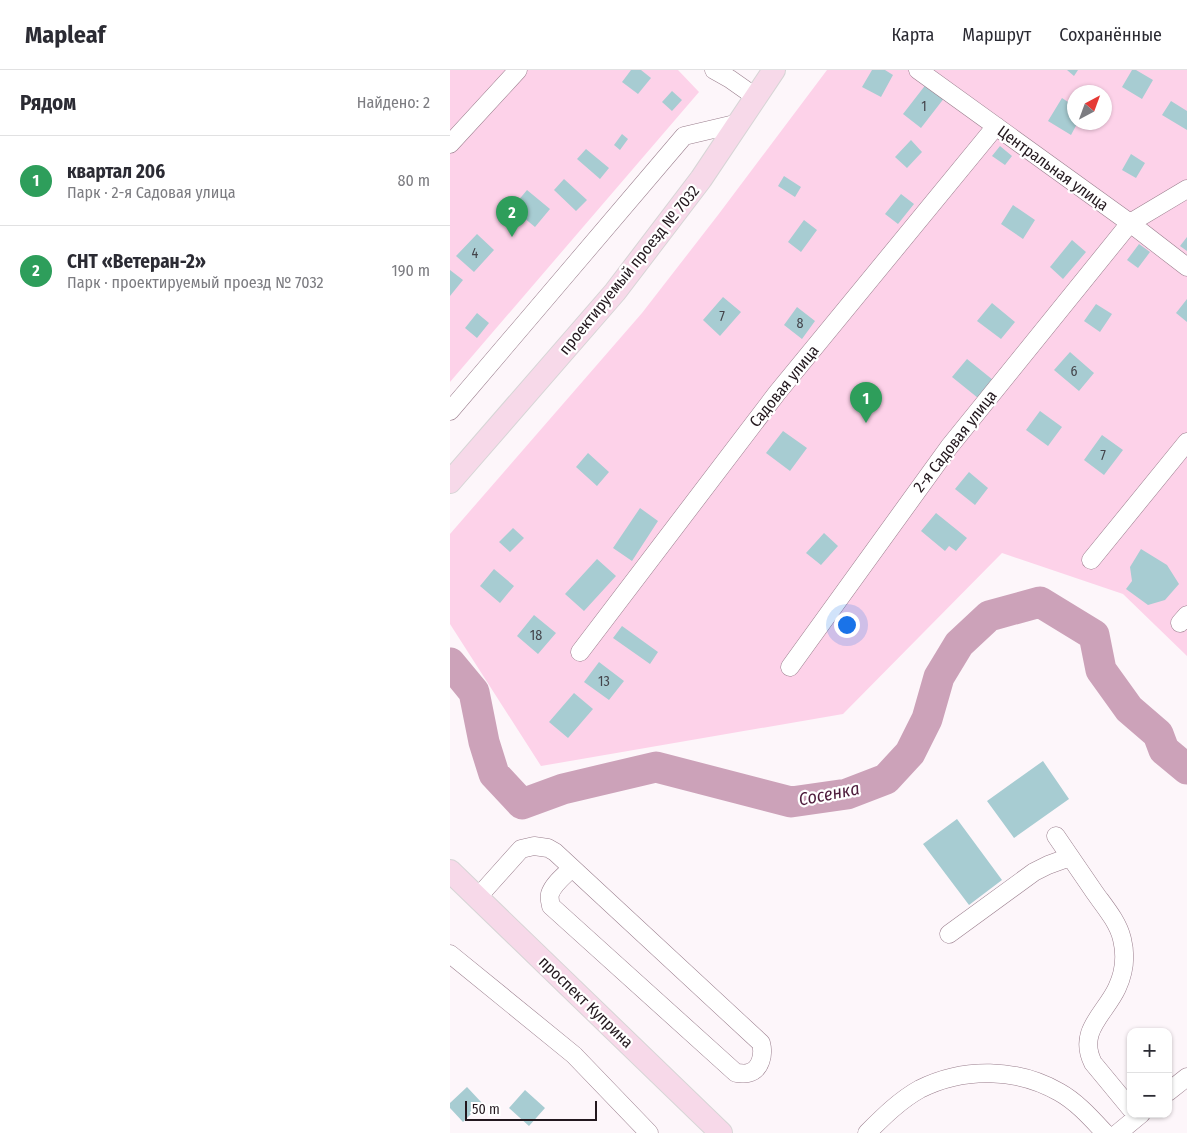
<!DOCTYPE html>
<html lang="ru">
<meta charset="utf-8">
<style>
:root{--surface:#fff;--page:#f7f7f7;--text:#2b2b33;--muted:#7c7c81;--line:#e1e1e2;--accent:#d93025}
body{margin:0;font-family:"Fira Sans Condensed",sans-serif;background:var(--page);color:var(--text)}
.controls{position:absolute;right:15px;bottom:15px;display:grid;overflow:hidden;border-radius:10px;box-shadow:0 1px 4px #0004}
.controls button{width:45px;height:45px;display:grid;place-items:center;padding:0;border:0;border-bottom:1px solid var(--line);background:var(--surface);color:var(--text);font:25px sans-serif}
.compass{position:absolute;left:617px;top:15px;width:45px;height:45px;border-radius:50%;background:var(--surface);box-shadow:0 1px 4px #0004;rotate:41deg}
.scale{position:absolute;left:15px;bottom:12px;width:132px;box-sizing:border-box;padding-left:5px;border:2px solid #23181e;border-top:0;font-size:14px;line-height:18px;white-space:nowrap;color:#23181e;-webkit-text-stroke:4px #fff;paint-order:stroke}
.you{position:absolute;left:396px;top:554px;width:18px;height:18px;margin:-12px;border:4px solid #fff;border-radius:50%;background:#1a73e8;box-shadow:0 0 0 8px #1a73e833}
.badge{display:grid;place-items:center;width:32px;height:32px;border-radius:50%;background:var(--accent);color:#fff;font-size:16px;font-weight:700}
.pin{position:absolute;translate:-50% -41px;filter:drop-shadow(0 1px 2px #0008)}
.pin::after{content:'';position:absolute;top:26px;width:18px;height:15px;background:inherit;clip-path:polygon(0 0,100% 0,50% 100%)}
.list{margin:0;padding:0;list-style:none}
h2{display:flex;justify-content:space-between;align-items:center;height:65px;margin:0;padding:0 20px;font-size:21px}
h2 small{font-size:16px;font-weight:400;color:var(--muted)}
.list li{display:grid;grid-template-columns:32px 1fr auto;gap:15px;align-items:center;box-sizing:border-box;height:90px;padding:0 20px;border-top:1px solid var(--line)}
.list b{display:block;font-size:19px;white-space:nowrap}
.list p{margin:0;font-size:16px;white-space:nowrap;color:var(--muted)}
.list em{font-size:16px;font-style:normal;color:var(--muted)}
.map{position:relative;flex:none;width:737px;height:1063px;overflow:hidden}
header{display:flex;align-items:center;gap:30px;box-sizing:border-box;height:70px;padding:0 25px;background:var(--surface);border-bottom:1px solid var(--line)}
header strong{font-size:24px}
nav{display:flex;gap:28px;margin-inline-start:auto;font-size:18px}
main{display:flex}
aside{flex:1;background:var(--surface)}
.map>svg:first-child{display:block}
</style>
<header>
<strong>Mapleaf</strong>
<nav><a>Карта</a><a>Маршрут</a><a>Сохранённые</a></nav>
</header>
<main>
<aside>
<h2>Рядом<small>Найдено: 2</small></h2>
<ul class="list">
<li><span class="badge" style="background:#2e9e5b">1</span><div><b>квартал 206</b><p>Парк · 2-я Садовая улица</p></div><em>80 m</em></li>
<li><span class="badge" style="background:#2e9e5b">2</span><div><b>СНТ «Ветеран-2»</b><p>Парк · проектируемый проезд № 7032</p></div><em>190 m</em></li>
</ul>
</aside>
<div class="map">
<svg width="737" height="1063" viewBox="0 0 737 1063">
<rect width="100%" height="100%" fill="#fdf6fa"/>
<path fill="#fdd2e9" fill-rule="evenodd" d="M0,0H228L249,22L0,312Z
M377,0H737V586L673,524L552,483L393,644L91,696L0,554V464L192,243L268,145ZM624,22H654V52H624Z"/>
<g fill="none" stroke-linecap="round" stroke-linejoin="round">
<path stroke="#cca2b9" stroke-width="31" d="M0,593L24,622L34,672L44,704L72,734L113,719L206,697L341,732L397,724L436,709L460,683L477,649L489,607L509,574L539,546L590,532L644,565L651,600L679,639L708,664L714,680L737,699"/>
</g>
<path fill="#a7ccd2" d="M181,0H191L201,8L188,24L172,12Z
M422,0H435L443,5L431,27L412,17Z
M617,0H628L624,6Z
M682,0H686L703,10L692,29L672,17Z
M477,13L495,27L471,58L453,44Z
M222,21L232,30L222,41L212,32Z
M612,28L624,36V52H628L621,65L598,51Z
M721,31L737,41V60L712,45Z
M172,64L178,69L170,80L164,75Z
M461,70L472,82L457,98L445,87Z
M550,76L562,86L555,95L542,86Z
M136,79L159,98L150,109L127,89Z
M681,84L695,93L686,108L672,100Z
M334,106L351,117L345,127L328,116Z
M114,109L137,130L126,141L104,120Z
M77,120L100,139L85,157L62,138Z
M451,124L464,134L448,154L435,144Z
M563,135L585,150L573,169L551,154Z
M354,150L367,160L351,182L338,172Z
M27,164L44,180L24,202L6,186Z
M737,167V181L730,176Z
M622,170L636,182L613,209L600,197Z
M689,174L700,182L688,198L677,190Z
M0,200L13,210L0,226Z
M273,227L291,242L270,266L253,250Z
M737,229V252L726,243Z
M542,233L565,252L551,269L527,251Z
M646,234L662,244L650,262L634,251Z
M347,237L365,251L352,269L334,255Z
M27,243L39,253L27,268L15,258Z
M620,282L644,303L629,321L604,300Z
M517,289L543,310L528,328L502,307Z
M590,341L612,357L598,376L576,360Z
M333,361L357,378L340,401L316,383Z
M652,365L673,380L654,405L634,390Z
M138,383L159,402L147,416L126,397Z
M519,402L538,418L525,435L505,419Z
M190,438L208,451L182,491L163,478Z
M486,443L517,468L506,481L499,476L495,481L471,461Z
M63,458L74,468L60,482L49,472Z
M374,463L388,476L371,495L356,483Z
M691,479L717,495L729,514L715,530L698,535L676,519L682,511L680,497Z
M147,489L166,506L134,541L115,524Z
M44,499L64,516L50,533L30,516Z
M84,545L106,563L88,584L67,566Z
M172,556L208,582L200,594L163,568Z
M149,592L174,611L159,630L134,612Z
M124,623L143,639L118,668L99,652Z
M593,691L619,729L564,768L537,731Z
M507,749L552,810L519,835L473,774Z
M17,1017L32,1033L13,1052L0,1038V1033Z
M75,1020L95,1038L79,1056L59,1038Z"/>
<g fill="none" stroke-linecap="round" stroke-linejoin="round">
<g stroke="#9a7e8d" stroke-width="19">
<path id="minor" d="M264,0L280,9L307,28
M468,0L680,153L737,197
M0,74L68,0
M0,341L234,66L289,53
M641,490L737,372
M730,553L737,545
M130,582L327,323L546,56
M340,597L499,377L680,153L737,119
M606,766C619,785 632,804 645,823C655,837 668,852 672,869C676,885 674,903 667,918C655,944 627,961 643,993L681,1039
M28,827L71,779L84,776L98,778L105,782L311,973C314,984 311,1000 298,1003C294,1004 290,1003 286,1003L101,836C100,832 99,828 100,824C103,814 115,805 122,798
M499,864L584,802L598,795L620,787
M0,884L124,985L199,1063
M718,1022L737,1007
M417,1063C433,1047 450,1030 470,1019C514,997 567,998 609,1022C627,1032 641,1048 655,1063
M668,1063L691,1044"/>
</g>
<g stroke="#d7d5d6" stroke-width="24">
<path id="major" d="M0,412L165,222L251,109L324,0
M0,801L271,1063"/>
</g>
<use href="#minor" stroke="#fff" stroke-width="18"/>
<use href="#major" stroke="#f7d9e9" stroke-width="22"/>
</g>
<g text-anchor="middle" dominant-baseline="central" stroke-width="4.5" stroke-linejoin="round" paint-order="stroke">
<g font-size="14" fill="#44454b">
<text x="474" y="36">1</text>
<text x="25" y="183">4</text>
<text x="272" y="246">7</text>
<text x="350" y="253">8</text>
<text x="624" y="301">6</text>
<text x="653" y="385">7</text>
<text x="86" y="565">18</text>
<text x="154" y="611">13</text>
</g>
<g font-size="16" fill="#23181e" stroke="#fff">
<text transform="translate(603 98) rotate(36)">Центральная улица</text>
<text transform="translate(179 200) rotate(-51)">проектируемый проезд № 7032</text>
<text transform="translate(334 316) rotate(-51)">Садовая улица</text>
<text transform="translate(505 371) rotate(-52)">2-я Садовая улица</text>
<text transform="translate(136 932) rotate(44)">проспект Куприна</text>
</g>
<g font-size="18" font-style="italic" fill="#4d1b3b" stroke="#fff">
<text transform="translate(379 724) rotate(-11)">Сосенка</text>
</g>
</g>
</svg>
<div class="controls">
<button>+</button>
<button>−</button>
</div>
<svg class="compass" viewBox="-18 -18 36 36"><path d="M0-13l5 13h-10z" fill="#e53935"/><path d="M0 13l5-13h-10z" fill="#7c7c81"/></svg>
<div class="scale">50 m</div>
<div class="you"></div>
<div class="pin badge" style="left:416px;top:353px;background:#2e9e5b">1</div>
<div class="pin badge" style="left:62px;top:167px;background:#2e9e5b">2</div>
</div>
</main>
